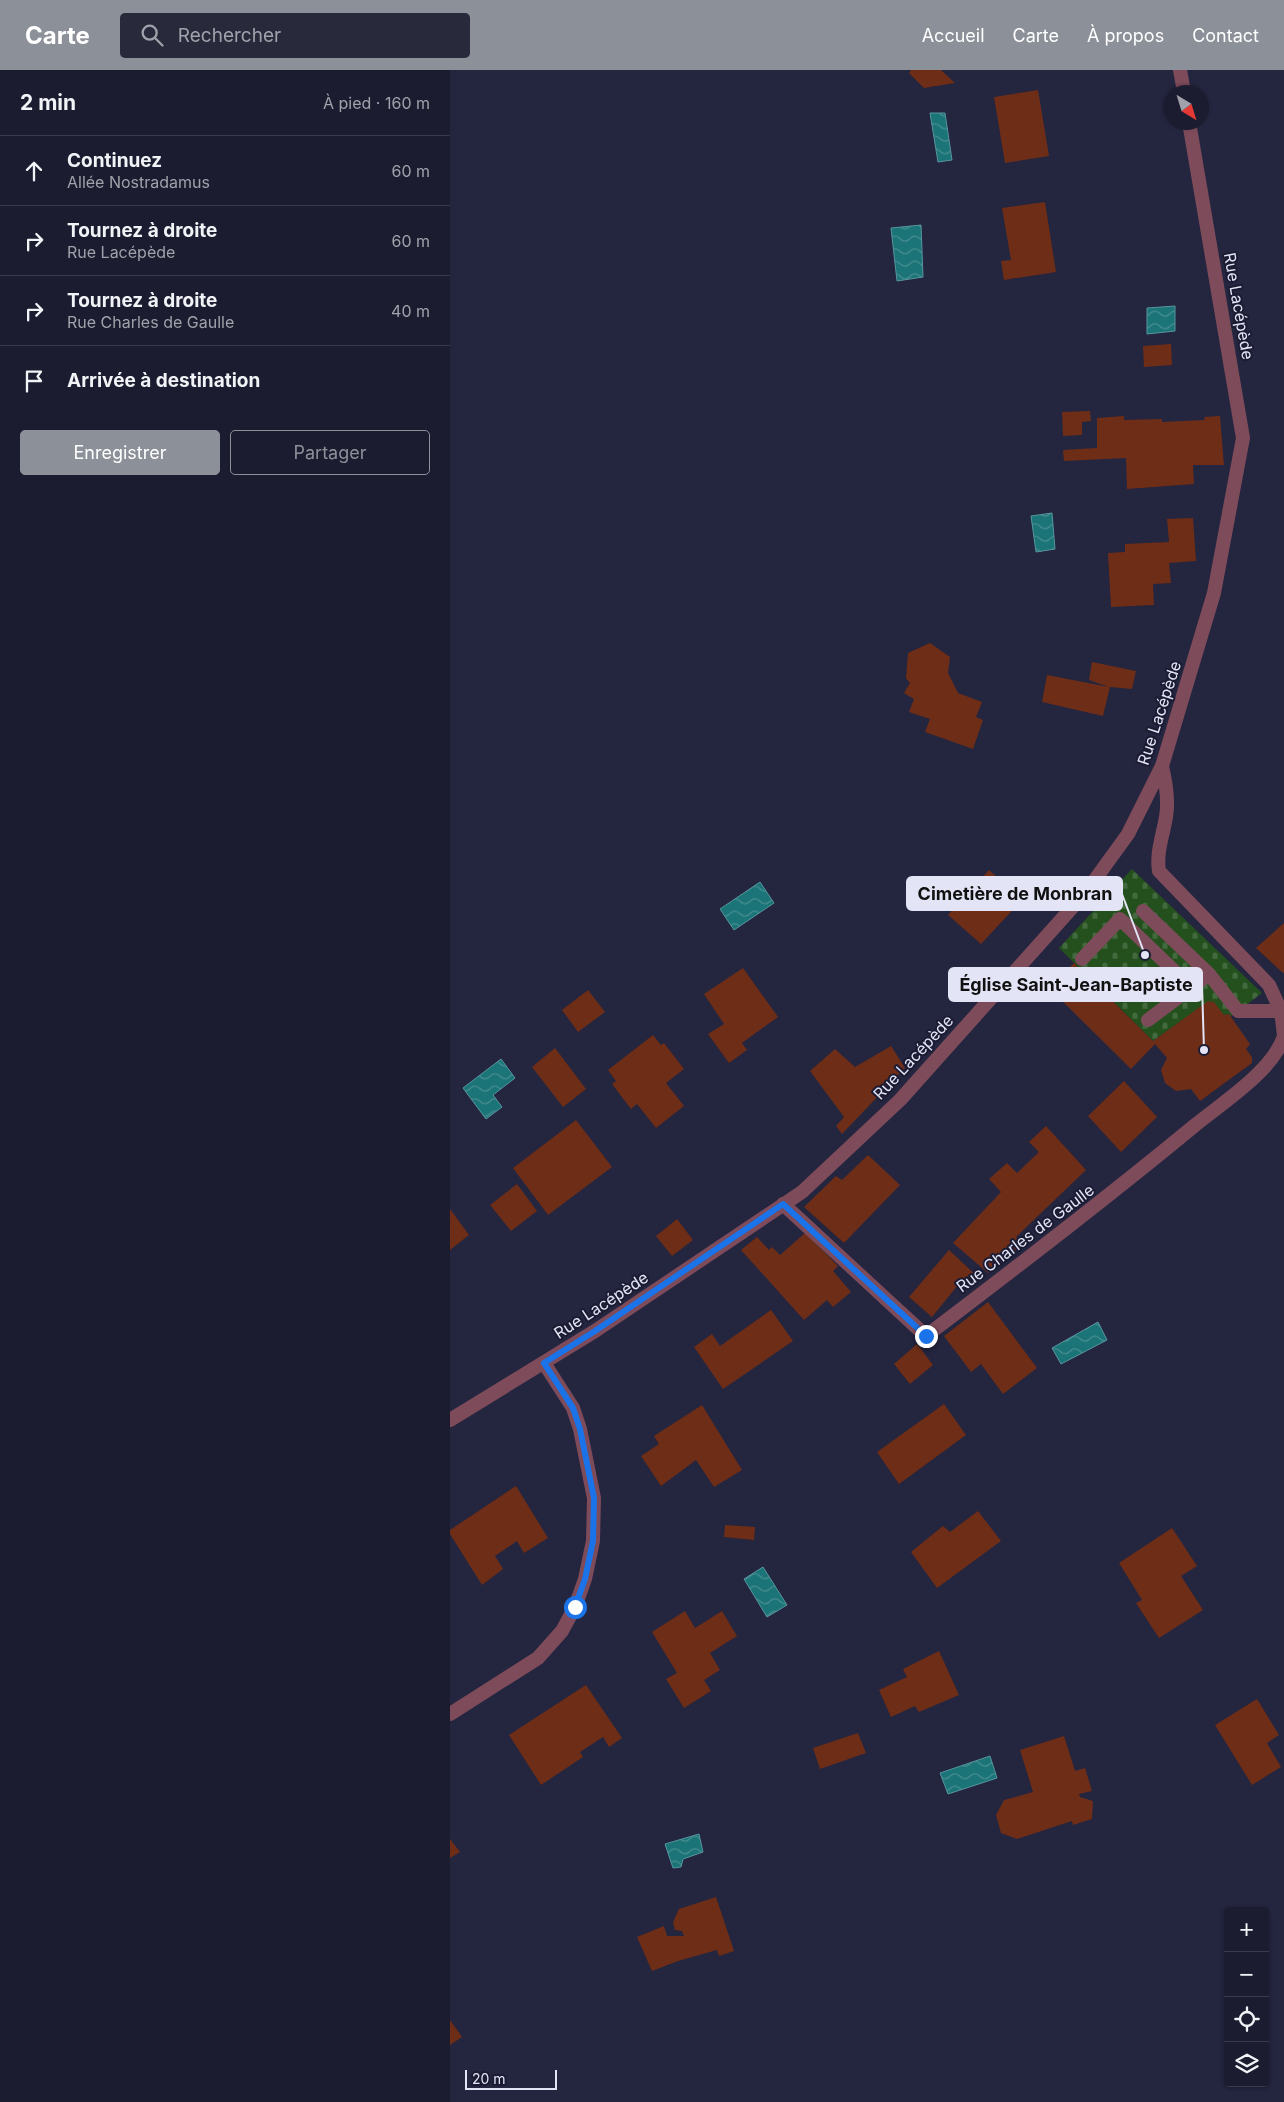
<!DOCTYPE html>
<html lang="fr">
<meta charset="utf-8">
<style>
:root{--surface:#1b1c2f;--page:#28293b;--text:#f1f3f6;--muted:#a0a1aa;--line:#393a4b;--accent:#8c9099}
body{margin:0;font-family:Inter,sans-serif;background:var(--page);color:var(--text)}
.controls{position:absolute;right:15px;bottom:15px;display:grid;overflow:hidden;border-radius:5px;box-shadow:0 1px 4px #0004}
.controls button{width:45px;height:45px;display:grid;place-items:center;padding:0;border:0;border-bottom:1px solid var(--line);background:var(--surface);color:var(--text);font:25px sans-serif}
.compass{position:absolute;left:714px;top:15px;width:45px;height:45px;border-radius:50%;background:var(--surface);box-shadow:0 1px 4px #0004;rotate:142deg}
.scale{position:absolute;left:15px;bottom:12px;width:92px;box-sizing:border-box;padding-left:5px;border:2px solid #e3e5f6;border-top:0;font-size:14px;line-height:18px;white-space:nowrap;color:#e3e5f6;-webkit-text-stroke:4px #1b1b34;paint-order:stroke}
.stop{position:absolute;width:15px;height:15px;margin:-11px;border:4px solid #1a73e8;border-radius:50%;background:#fff}
.stop.end{background:#1a73e8;border-color:#fff;box-shadow:0 1px 5px #0008}
.list{margin:0;padding:0;list-style:none}
h2{display:flex;justify-content:space-between;align-items:center;height:65px;margin:0;padding:0 20px;font-size:21px}
h2 small{font-size:16px;font-weight:400;color:var(--muted)}
.list li{display:grid;grid-template-columns:32px 1fr auto;gap:15px;align-items:center;box-sizing:border-box;height:70px;padding:0 20px;border-top:1px solid var(--line)}
.list b{display:block;font-size:19px;white-space:nowrap}
.list p{margin:0;font-size:16px;white-space:nowrap;color:var(--muted)}
.list em{font-size:16px;font-style:normal;color:var(--muted)}
.actions{display:flex;gap:10px;padding:15px 20px}
.actions a{flex:1;padding:11px 0;border:1px solid var(--accent);border-radius:5px;text-align:center;font-size:18px;color:var(--accent)}
.actions .main{background:var(--accent);color:#fff}
.icon{flex:none;width:28px;height:28px;fill:none;stroke:currentColor;stroke-width:2;stroke-linecap:round;stroke-linejoin:round}
.map{position:relative;flex:none;width:834px;height:2032px;overflow:hidden}
header{display:flex;align-items:center;gap:30px;box-sizing:border-box;height:70px;padding:0 25px;background:var(--accent);color:#fff}
header strong{font-size:24px}
nav{display:flex;gap:28px;margin-inline-start:auto;font-size:18px}
.search{width:350px;height:45px;background:var(--page);display:flex;align-items:center;gap:12px;box-sizing:border-box;padding:0 18px;border-radius:5px;color:var(--muted);font-size:19px}
main{display:flex}
aside{flex:1;background:var(--surface)}
.map>svg:first-child{display:block}
</style>
<header>
<strong>Carte</strong>
<div class="search"><svg class="icon" aria-label="search" viewBox="0 0 24 24"><circle cx="10" cy="10" r="6"/><path d="M15 15l6 6"/></svg>Rechercher</div>
<nav><a>Accueil</a><a>Carte</a><a>À propos</a><a>Contact</a></nav>
</header>
<main>
<aside>
<h2>2 min<small>À pied · 160 m</small></h2>
<ul class="list">
<li><svg class="icon" aria-label="ahead" viewBox="0 0 24 24"><path d="M12 20V5M6 11l6-6 6 6"/></svg><div><b>Continuez</b><p>Allée Nostradamus</p></div><em>60 m</em></li>
<li><svg class="icon" aria-label="right" viewBox="0 0 24 24"><path d="M7 20v-9h11M14 6l5 5-5 5"/></svg><div><b>Tournez à droite</b><p>Rue Lacépède</p></div><em>60 m</em></li>
<li><svg class="icon" aria-label="right" viewBox="0 0 24 24"><path d="M7 20v-9h11M14 6l5 5-5 5"/></svg><div><b>Tournez à droite</b><p>Rue Charles de Gaulle</p></div><em>40 m</em></li>
<li><svg class="icon" aria-label="arrive" viewBox="0 0 24 24"><path d="M6 21V4h12l-3 4 3 4H6"/></svg><div><b>Arrivée à destination</b></div></li>
</ul>
<div class="actions"><a class="main">Enregistrer</a><a>Partager</a></div>
</aside>
<div class="map">
<svg width="834" height="2032" viewBox="0 0 834 2032">
<defs>
<pattern id="cemetery-stones" width="16" height="16" patternUnits="userSpaceOnUse" patternTransform="scale(1.25)"><rect width="16" height="16" fill="#23501c"/><path d="M2 7V4a2 2 0 0 1 4 0v3zM10 15v-3a2 2 0 0 1 4 0v3z" fill="#43693e"/></pattern>
<pattern id="water-waves" width="16" height="10" patternUnits="userSpaceOnUse" patternTransform="scale(1.25)"><rect width="16" height="10" fill="#1b7477"/><path d="M0 5q4-4 8 0t8 0" fill="none" stroke="#478e92"/></pattern>
</defs>
<rect width="100%" height="100%" fill="#24253f"/>
<path fill="url(#cemetery-stones)" d="M682,799L812,923L780,947L778,944L774,945L758,932L703,971L609,878Z"/>
<path fill="url(#water-waves)" stroke="#57969d" d="M480,43H495L502,90L488,92Z
M471,155L473,207L447,211L441,158Z
M725,236V261L697,264V238Z
M602,443L605,479L586,482L581,446Z
M310,812L324,833L284,860L270,839Z
M51,989L65,1008L43,1025L52,1037L36,1049L13,1018Z
M648,1252L657,1270L611,1294L602,1278Z
M313,1497L337,1535L317,1547L294,1509Z
M540,1686L547,1708L498,1724L490,1703Z
M249,1764L253,1782L233,1789L231,1797L223,1798L215,1774Z"/>
<path fill="#6e2d17" d="M461,0H491L505,13L474,18L459,3Z
M588,20L599,86L555,93L544,27Z
M595,132L606,202L554,210L551,191L561,190L552,138Z
M721,274L722,295L694,297L693,276Z
M640,341L641,351L632,352V365L613,366L612,342Z
M674,346V350L712,349V352L755,350L754,347L770,346L774,395H743L744,414L677,419L676,388L614,391L613,380L647,378V348Z
M743,448L746,491L719,493L721,513L703,514L704,535L661,537L658,483L675,482V474L719,472L717,449Z
M480,573L500,587L498,603L508,623L532,632L526,647L533,650L523,679L475,662L480,649L459,642L464,629L454,623L460,613L456,608L458,583Z
M642,592L686,601L682,619L660,617L653,646L592,632L597,605L659,617L639,610Z
M539,800L572,830L531,874L498,845Z
M834,853V902L833,903L806,878Z
M624,893L703,971L758,931L764,932L774,945L779,944L800,974L796,979L802,987V993L750,1031L741,1019L726,1021L715,1013L711,1000L717,988L705,974L681,999L599,918Z
M293,898L328,947L292,973L297,980L279,993L258,964L274,954L254,924Z
M138,920L155,942L128,962L112,940Z
M203,965L211,975L214,973L234,999L216,1013L234,1036L206,1058L187,1034L181,1039L162,1014L166,1011L158,1000Z
M441,976L455,998L392,1064L386,1056L394,1047L360,1001L385,979L405,997Z
M105,978L136,1019L113,1037L82,997Z
M674,1011L707,1047L671,1082L638,1046Z
M126,1050L162,1097L98,1145L63,1098Z
M596,1056L636,1100L566,1167L574,1174L538,1203L503,1173L551,1122L539,1109L557,1093L567,1103L589,1082L579,1072Z
M418,1085L450,1115L394,1173L354,1137L386,1106L392,1110Z
M67,1114L87,1141L61,1161L40,1135Z
M0,1139L19,1165L0,1180Z
M227,1149L243,1170L222,1186L206,1166Z
M355,1163L388,1196L383,1201L401,1222L383,1237L377,1230L354,1250L291,1180L307,1167L319,1180L322,1177L330,1185Z
M499,1180L530,1209L517,1219L508,1215L482,1247L459,1227Z
M538,1232L587,1298L553,1324L531,1294L521,1302L494,1266Z
M321,1240L343,1271L273,1319L244,1277L262,1264L270,1276Z
M467,1274L483,1295L460,1314L444,1294Z
M494,1334L516,1365L449,1414L427,1382Z
M252,1335L292,1400L264,1417L246,1390L211,1416L191,1386L209,1374L204,1366Z
M66,1416L98,1468L74,1483L67,1471L45,1486L53,1499L32,1515L0,1464V1460Z
M528,1441L551,1471L487,1518L461,1482L493,1456L500,1462Z
M275,1455L305,1457L304,1470L274,1467Z
M722,1458L747,1496L731,1506L753,1540L709,1568L686,1533L692,1530L669,1493Z
M235,1541L245,1558L272,1541L287,1566L260,1583L270,1600L254,1610L261,1621L234,1638L216,1609L227,1603L202,1562Z
M489,1581L509,1625L469,1642L465,1636L441,1647L429,1620L457,1607L453,1599Z
M136,1615L172,1668L159,1677L153,1667L130,1682L133,1687L91,1715L59,1665Z
M807,1629L829,1665L817,1673L831,1697L802,1715L765,1655Z
M408,1663L416,1683L370,1699L363,1678Z
M614,1666L625,1701L635,1698L642,1721L629,1724L630,1727L643,1731L642,1749L623,1755L622,1751L567,1769L551,1763L546,1745L554,1730L583,1722L570,1680Z
M0,1769L10,1782L0,1788Z
M266,1827L284,1881L269,1886L267,1880L228,1891L202,1901L187,1867L214,1856L217,1866H234L232,1861L225,1860L223,1852L229,1839Z
M0,1950L12,1967L0,1975Z"/>
<g fill="none" stroke-linecap="round" stroke-linejoin="round">
<path stroke="#7e4b5a" stroke-width="14" d="M693,841L759,904L788,941H831
M632,889L670,849L741,917
M698,950L759,904"/>
<path stroke="#7e4b5a" stroke-width="14" d="M712,696C716,713 719,730 716,747C713,765 706,783 709,801L819,915L831,941L834,965
M333,1134L476,1266C567,1197 657,1128 744,1056C772,1033 823,1001 834,966
M0,1644L88,1588L112,1561L125,1537L135,1509L143,1471L144,1428L130,1359L123,1338L94,1293"/>
<path stroke="#7e4b5a" stroke-width="14" d="M730,0L734,22
M0,1350L145,1261L352,1122L450,1030L636,822L678,764L712,696L764,523L793,368L739,52"/>
</g>
<g fill="none" stroke-linecap="round" stroke-linejoin="round">
<path stroke="#1a73e8" stroke-width="6" d="M125,1537L135,1509L143,1471L144,1428L130,1359L123,1338L94,1293L145,1261L333,1134L476,1266"/>
</g>
<g text-anchor="middle" dominant-baseline="central" stroke-width="4" stroke-linejoin="round" paint-order="stroke">
<g font-size="16" fill="#e3e5f6" stroke="#1b1b34">
<text transform="translate(789 236) rotate(80)">Rue Lacépède</text>
<text transform="translate(709 643) rotate(-72)">Rue Lacépède</text>
<text transform="translate(463 987) rotate(-47)">Rue Lacépède</text>
<text transform="translate(575 1168) rotate(-37)">Rue Charles de Gaulle</text>
<text transform="translate(151 1235) rotate(-33)">Rue Lacépède</text>
</g>
</g>
<path fill="none" stroke="#e3e5f6" stroke-width="2" d="M695 885L672 824M754 980L752 915"/>
<g fill="#e3e5f6" stroke="#1b1b34" stroke-width="2">
<circle cx="695" cy="885" r="5"/>
<circle cx="754" cy="980" r="5"/>
</g>
<g fill="#e3e5f6" stroke="#e3e5f6" stroke-width="2">
<rect x="457" y="807" width="215" height="33" rx="5"/>
<rect x="499" y="898" width="253" height="33" rx="5"/>
</g>
<g font-size="18" text-anchor="middle" font-weight="bold" fill="#111">
<text x="565" y="830">Cimetière de Monbran</text>
<text x="626" y="921">Église Saint-Jean-Baptiste</text>
</g>
</svg>
<div class="controls">
<button>+</button>
<button>−</button>
<button><svg class="icon" aria-label="locate" viewBox="0 0 24 24"><circle cx="12" cy="12" r="6"/><path d="M12 2v4M12 18v4M2 12h4M18 12h4"/></svg></button>
<button><svg class="icon" aria-label="layers" viewBox="0 0 24 24"><path d="M12 4l9 5-9 5-9-5zM3 14l9 5 9-5"/></svg></button>
</div>
<svg class="compass" viewBox="-18 -18 36 36"><path d="M0-13l5 13h-10z" fill="#e53935"/><path d="M0 13l5-13h-10z" fill="#a0a1aa"/></svg>
<div class="scale">20 m</div>
<div class="stop" style="left:125px;top:1537px"></div>
<div class="stop end" style="left:476px;top:1266px"></div>
</div>
</main>
